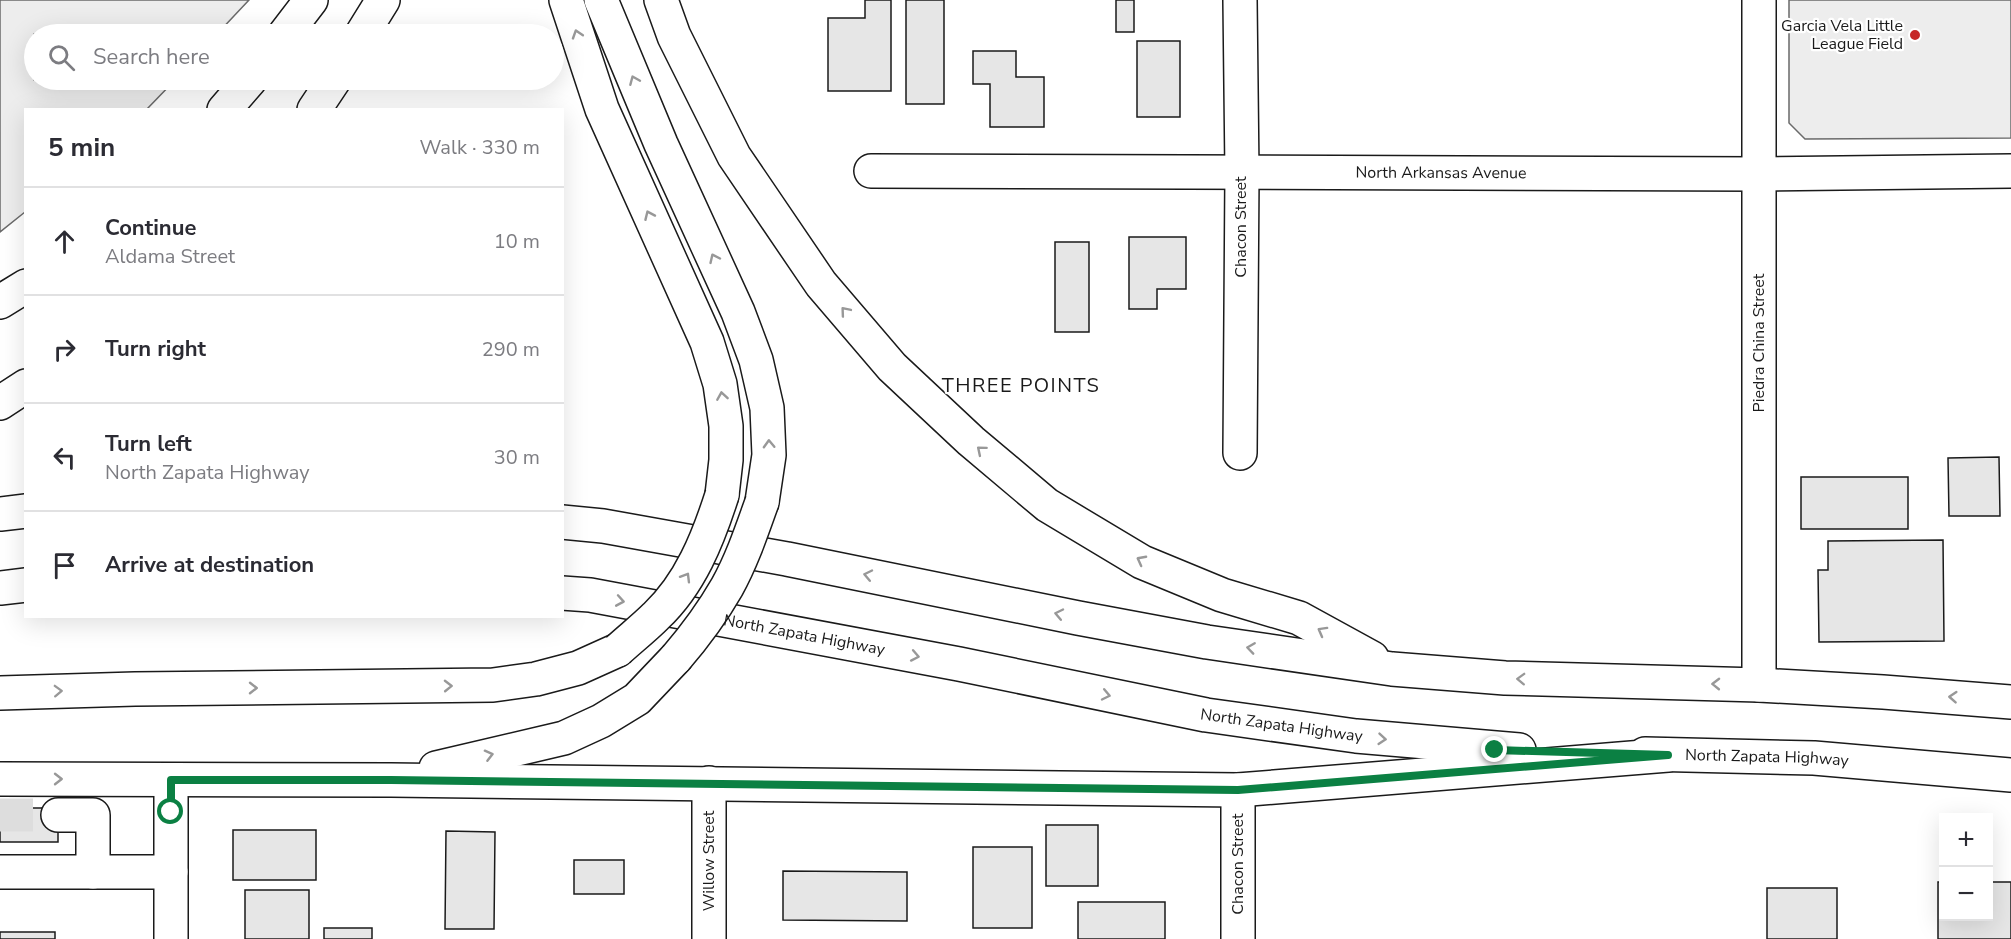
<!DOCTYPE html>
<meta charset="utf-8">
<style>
:root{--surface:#fff;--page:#f7f7f7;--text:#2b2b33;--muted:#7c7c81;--line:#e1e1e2}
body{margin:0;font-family:"Nunito Sans",sans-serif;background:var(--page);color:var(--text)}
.controls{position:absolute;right:18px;bottom:18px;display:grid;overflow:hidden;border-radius:0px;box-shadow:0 6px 24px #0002}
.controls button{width:54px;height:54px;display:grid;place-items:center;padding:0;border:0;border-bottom:2px solid var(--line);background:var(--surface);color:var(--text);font:30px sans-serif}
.stop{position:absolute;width:18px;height:18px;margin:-14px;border:4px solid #0b8043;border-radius:50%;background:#fff}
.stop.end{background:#0b8043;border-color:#fff;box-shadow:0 2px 6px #0008}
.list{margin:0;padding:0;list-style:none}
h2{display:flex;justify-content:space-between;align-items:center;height:78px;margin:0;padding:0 24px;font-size:26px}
h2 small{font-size:20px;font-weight:400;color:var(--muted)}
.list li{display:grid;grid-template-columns:39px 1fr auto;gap:18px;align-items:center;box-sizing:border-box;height:108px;padding:0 24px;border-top:2px solid var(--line)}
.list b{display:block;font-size:22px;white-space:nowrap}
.list p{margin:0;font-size:20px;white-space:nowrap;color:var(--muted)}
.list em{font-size:20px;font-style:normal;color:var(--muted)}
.icon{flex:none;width:33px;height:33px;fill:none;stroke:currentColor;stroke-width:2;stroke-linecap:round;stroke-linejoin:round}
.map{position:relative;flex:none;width:2011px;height:939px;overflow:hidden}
.search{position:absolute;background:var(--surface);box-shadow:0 6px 24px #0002;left:24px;top:24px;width:540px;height:66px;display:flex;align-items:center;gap:15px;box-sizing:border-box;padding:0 21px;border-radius:33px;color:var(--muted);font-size:22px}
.panel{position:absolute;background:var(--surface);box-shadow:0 6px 24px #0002;left:24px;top:108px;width:540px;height:510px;border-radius:0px}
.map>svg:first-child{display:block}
</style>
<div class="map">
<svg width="2011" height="939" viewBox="0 0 2011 939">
<rect width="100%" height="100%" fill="#fff"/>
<path fill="#ededed" stroke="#6a6a6a" stroke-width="1.5" d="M0,0H249L217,34H34V80H175L147,109L26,110L25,212L0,232Z
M1789,0H2011V138L1805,139L1789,123Z"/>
<path fill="#e6e6e6" stroke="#1a1a1a" stroke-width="1.5" d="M865,0H891V91H828V18H865Z
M906,0H944V104H906Z
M1116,0H1134V32H1116Z
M1137,41H1180V117H1137Z
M973,51H1016V77H1044V127H990V84H973Z
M1129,237H1186V289H1157V309H1129Z
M1055,242H1089V332H1055Z
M1999,457L2000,516H1949L1948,458Z
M1801,477H1908V529H1801Z
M1943,540L1944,641L1819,642L1818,570H1828V541Z
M0,808H58V842H0Z
M1046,825H1098V886H1046Z
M233,830H316V880H233Z
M446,831L495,832L494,929H445Z
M973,847H1032V928H973Z
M574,860H624V894H574Z
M783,871L907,872V921L783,920Z
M1938,882H1944V916H1988V882H2011V939H1938Z
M1767,888H1837V939H1767Z
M245,890H309V939H245Z
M1078,902H1165V939H1078Z
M324,928H372V939H324Z
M0,932H55V939H0Z"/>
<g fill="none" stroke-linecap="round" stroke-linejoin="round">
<path stroke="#ddd" stroke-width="33" stroke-dasharray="33 16" stroke-linecap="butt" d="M0,815H58"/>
<g stroke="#1a1a1a" stroke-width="36">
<g id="minor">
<path d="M1240,0L1242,173L1240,453"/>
<path d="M1759,0V685"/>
<path id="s1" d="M871,171L1760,174L2011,171"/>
<path d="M171,780V939"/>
<path d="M1238,790V939"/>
<path d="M58,815H93V872"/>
<path d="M0,872H171"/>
<path d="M709,939V783"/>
</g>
</g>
<g stroke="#1a1a1a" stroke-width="36">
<g id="major">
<path d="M566,0L602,109L707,342L720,384L726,426V460L722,495"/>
<path d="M601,0L661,144L738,312L756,360L767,408L769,455L762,502"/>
<path d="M661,0L674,36L734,156L821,284L892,367L971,441L1047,505L1142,562L1222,595L1299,618L1372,658"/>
<path d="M285,34L311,0"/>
<path d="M362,34L383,0"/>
<path d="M224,110L250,80"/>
<path d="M314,110L334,80"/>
<path d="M0,302L26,286"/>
<path d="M0,403L26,386"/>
<path d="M0,514L26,511"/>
<path d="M562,522L603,526L787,559L1078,618L1207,642L1392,669L1505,678L1759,685L1883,692L2011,702"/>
<path d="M0,588L26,585"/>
<path id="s2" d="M562,593L590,595L959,664L1206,715L1356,736L1519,750"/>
<path d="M0,693L135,689L493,685L536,679L578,668L618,650"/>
<path id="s3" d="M1645,754L1814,758L2011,775"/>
<path d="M436,768L564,738L601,721L637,699L676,658"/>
<path d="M0,779L391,780L1238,790L1668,755"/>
</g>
</g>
<use href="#minor" stroke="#fff" stroke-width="33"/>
<use href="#major" stroke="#fff" stroke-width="33"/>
<g stroke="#1a1a1a" stroke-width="36" stroke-linecap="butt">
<path id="major-bridge" d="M618,650C630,639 644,628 656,616C690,584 708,539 722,495
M676,658C695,636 712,613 727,587C742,560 752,530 762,502"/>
</g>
<use href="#major-bridge" stroke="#fff" stroke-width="33"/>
</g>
<defs><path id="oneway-chevron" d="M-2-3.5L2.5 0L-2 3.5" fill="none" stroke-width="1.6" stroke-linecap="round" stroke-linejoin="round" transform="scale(1.5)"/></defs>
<g stroke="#989898">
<use href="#oneway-chevron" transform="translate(577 34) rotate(-108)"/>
<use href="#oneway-chevron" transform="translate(634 80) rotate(-113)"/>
<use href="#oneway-chevron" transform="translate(649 215) rotate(-114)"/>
<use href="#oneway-chevron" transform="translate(714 258) rotate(-115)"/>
<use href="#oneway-chevron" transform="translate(845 311) rotate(-130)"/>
<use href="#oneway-chevron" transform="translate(722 396) rotate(-99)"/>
<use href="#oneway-chevron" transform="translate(769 444) rotate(-92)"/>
<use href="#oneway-chevron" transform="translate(981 450) rotate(-140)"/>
<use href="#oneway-chevron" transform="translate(1141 560) rotate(-152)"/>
<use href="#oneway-chevron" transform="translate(868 575) rotate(-168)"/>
<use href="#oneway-chevron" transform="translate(686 577) rotate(-59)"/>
<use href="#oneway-chevron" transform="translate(620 601) rotate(10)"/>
<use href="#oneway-chevron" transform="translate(1059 614) rotate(-168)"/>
<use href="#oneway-chevron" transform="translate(1322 631) rotate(-151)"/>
<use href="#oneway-chevron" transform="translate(1251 648) rotate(-172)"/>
<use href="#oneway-chevron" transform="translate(915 656) rotate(11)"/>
<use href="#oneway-chevron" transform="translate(1521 679) rotate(-178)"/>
<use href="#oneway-chevron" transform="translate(1716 684) rotate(-179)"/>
<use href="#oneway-chevron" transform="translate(448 686) rotate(-1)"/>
<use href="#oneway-chevron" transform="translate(253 688)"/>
<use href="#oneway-chevron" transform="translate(58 691) rotate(-2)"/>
<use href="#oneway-chevron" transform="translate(1106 695) rotate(12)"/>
<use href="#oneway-chevron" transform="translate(1953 697) rotate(-176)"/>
<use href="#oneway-chevron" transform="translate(1382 739) rotate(5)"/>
<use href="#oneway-chevron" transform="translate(489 755) rotate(-14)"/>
<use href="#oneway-chevron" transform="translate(58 779)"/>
</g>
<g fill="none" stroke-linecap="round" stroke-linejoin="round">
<path stroke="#0b8043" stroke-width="8" d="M171,812V780H391L1238,790L1668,755L1495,750"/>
</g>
<circle fill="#c62828" stroke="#fff" stroke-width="2" cx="1915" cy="35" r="6"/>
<g text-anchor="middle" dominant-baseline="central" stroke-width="4.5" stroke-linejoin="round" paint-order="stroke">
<g font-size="16" fill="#1a1a1a" stroke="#fff" text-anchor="end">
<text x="1903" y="26">Garcia Vela Little<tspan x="1903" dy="18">League Field</tspan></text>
</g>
<g font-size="16" fill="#1a1a1a" stroke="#fff">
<text stroke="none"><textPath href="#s1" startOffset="570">North Arkansas Avenue</textPath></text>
<text transform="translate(1241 227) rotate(-90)">Chacon Street</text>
<text transform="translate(1759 343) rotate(-90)">Piedra China Street</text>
<text stroke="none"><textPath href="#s2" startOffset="246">North Zapata Highway</textPath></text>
<text stroke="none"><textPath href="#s2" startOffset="732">North Zapata Highway</textPath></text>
<text stroke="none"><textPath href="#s3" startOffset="122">North Zapata Highway</textPath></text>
<text transform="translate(709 861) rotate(-90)">Willow Street</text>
<text transform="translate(1238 864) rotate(-90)">Chacon Street</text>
</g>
<g font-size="20" letter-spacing="1.5" fill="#1a1a1a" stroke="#fff">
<text x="1021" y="385">THREE POINTS</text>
</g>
</g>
</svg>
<div class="controls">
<button>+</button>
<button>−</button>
</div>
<div class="stop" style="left:171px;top:812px"></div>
<div class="stop end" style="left:1495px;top:750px"></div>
<div class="search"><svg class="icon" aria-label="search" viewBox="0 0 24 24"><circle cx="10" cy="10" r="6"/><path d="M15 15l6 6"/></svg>Search here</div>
<section class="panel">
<h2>5 min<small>Walk · 330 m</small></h2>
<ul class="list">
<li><svg class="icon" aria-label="ahead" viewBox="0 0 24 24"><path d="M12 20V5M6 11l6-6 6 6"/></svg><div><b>Continue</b><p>Aldama Street</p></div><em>10 m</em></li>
<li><svg class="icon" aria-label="right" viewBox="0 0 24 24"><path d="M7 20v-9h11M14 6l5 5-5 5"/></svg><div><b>Turn right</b></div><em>290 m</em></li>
<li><svg class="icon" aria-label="left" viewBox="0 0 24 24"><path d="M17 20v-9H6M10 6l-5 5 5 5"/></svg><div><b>Turn left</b><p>North Zapata Highway</p></div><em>30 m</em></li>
<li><svg class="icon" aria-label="arrive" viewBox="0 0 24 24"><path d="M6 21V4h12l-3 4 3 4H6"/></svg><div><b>Arrive at destination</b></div></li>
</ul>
</section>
</div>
